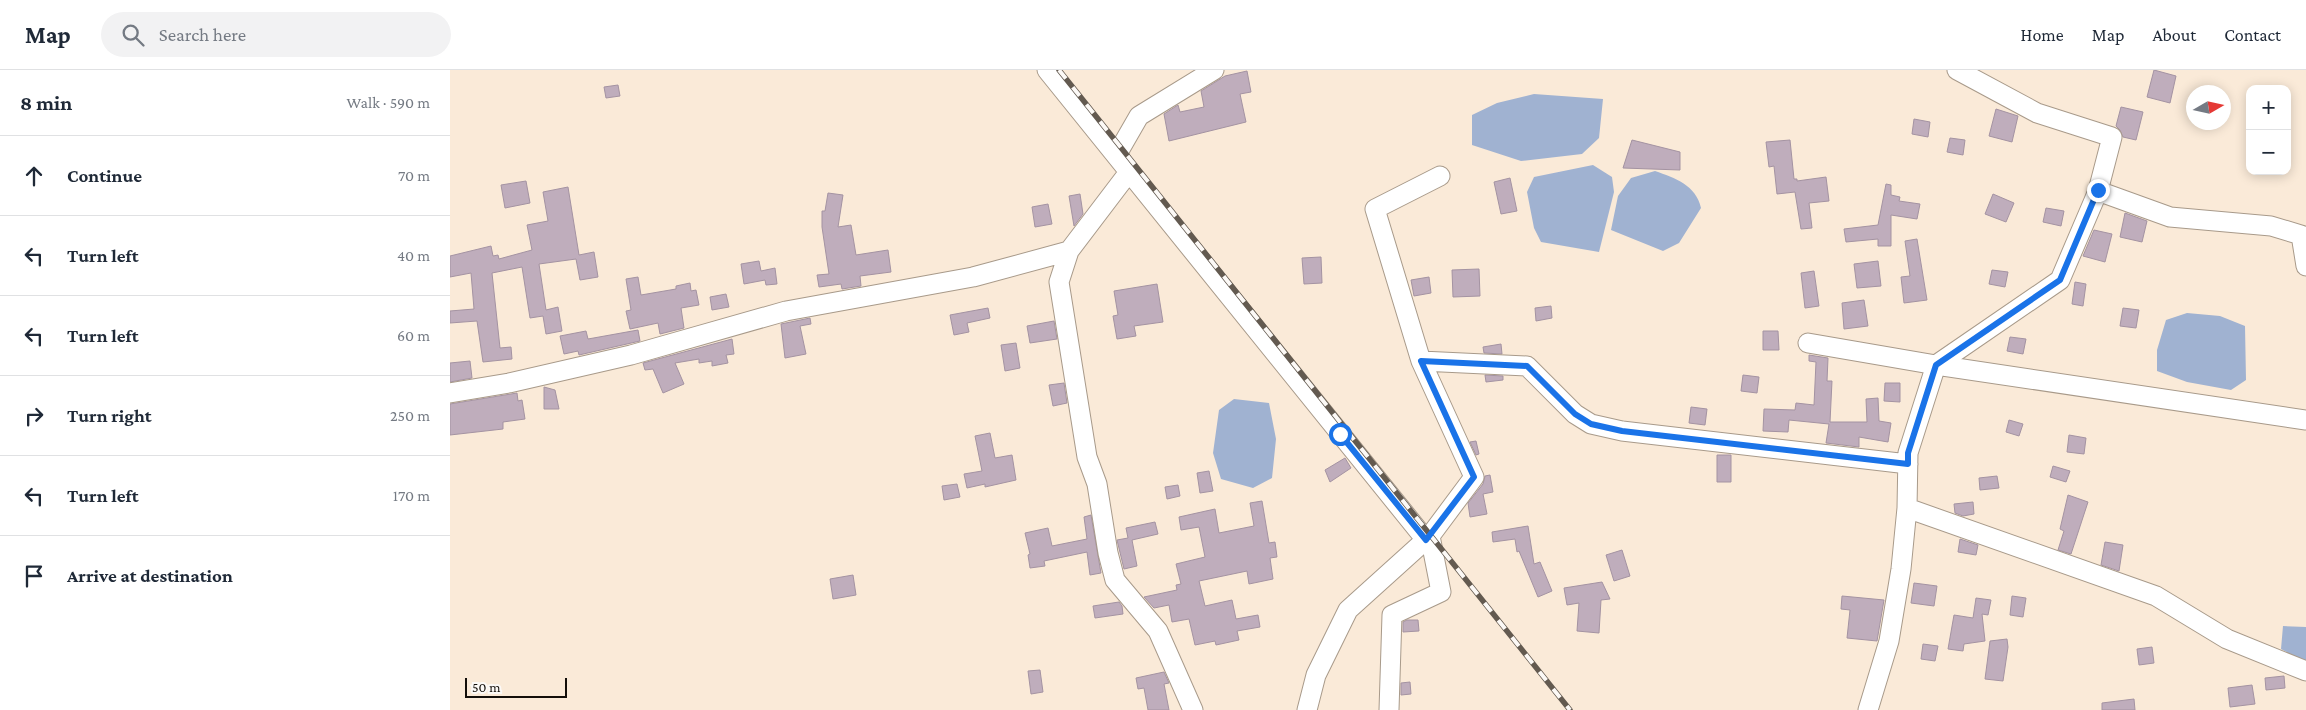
<!DOCTYPE html>
<meta charset="utf-8">
<style>
:root{--surface:#fff;--page:#f2f2f3;--text:#1f2937;--muted:#747a83;--line:#e0e1e3}
body{margin:0;font-family:"Crimson Pro",serif;background:var(--page);color:var(--text)}
.controls{position:absolute;right:15px;top:15px;display:grid;overflow:hidden;border-radius:10px;box-shadow:0 2px 12px #0003}
.controls button{width:45px;height:45px;display:grid;place-items:center;padding:0;border:0;border-bottom:1px solid var(--line);background:var(--surface);color:var(--text);font:25px sans-serif}
.compass{position:absolute;left:1736px;top:15px;width:45px;height:45px;border-radius:50%;background:var(--surface);box-shadow:0 2px 12px #0003;rotate:81deg}
.scale{position:absolute;left:15px;bottom:12px;width:102px;box-sizing:border-box;padding-left:5px;border:2px solid #130e09;border-top:0;font-size:14px;line-height:18px;white-space:nowrap;color:#130e09;-webkit-text-stroke:4px #fcf9f6;paint-order:stroke}
.stop{position:absolute;width:15px;height:15px;margin:-11px;border:4px solid #1a73e8;border-radius:50%;background:#fff}
.stop.end{background:#1a73e8;border-color:#fff;box-shadow:0 1px 5px #0008}
.list{margin:0;padding:0;list-style:none}
h2{display:flex;justify-content:space-between;align-items:center;height:65px;margin:0;padding:0 20px;font-size:21px}
h2 small{font-size:16px;font-weight:400;color:var(--muted)}
.list li{display:grid;grid-template-columns:32px 1fr auto;gap:15px;align-items:center;box-sizing:border-box;height:80px;padding:0 20px;border-top:1px solid var(--line)}
.list b{display:block;font-size:19px;white-space:nowrap}
.list em{font-size:16px;font-style:normal;color:var(--muted)}
.icon{flex:none;width:28px;height:28px;fill:none;stroke:currentColor;stroke-width:2;stroke-linecap:round;stroke-linejoin:round}
.map{position:relative;flex:none;width:1856px;height:640px;overflow:hidden}
header{display:flex;align-items:center;gap:30px;box-sizing:border-box;height:70px;padding:0 25px;background:var(--surface);border-bottom:1px solid var(--line)}
header strong{font-size:24px}
nav{display:flex;gap:28px;margin-inline-start:auto;font-size:18px}
.search{width:350px;height:45px;background:var(--page);display:flex;align-items:center;gap:12px;box-sizing:border-box;padding:0 18px;border-radius:28px;color:var(--muted);font-size:19px}
main{display:flex}
aside{flex:1;background:var(--surface)}
.map>svg:first-child{display:block}
</style>
<header>
<strong>Map</strong>
<div class="search"><svg class="icon" aria-label="search" viewBox="0 0 24 24"><circle cx="10" cy="10" r="6"/><path d="M15 15l6 6"/></svg>Search here</div>
<nav><a>Home</a><a>Map</a><a>About</a><a>Contact</a></nav>
</header>
<main>
<aside>
<h2>8 min<small>Walk · 590 m</small></h2>
<ul class="list">
<li><svg class="icon" aria-label="ahead" viewBox="0 0 24 24"><path d="M12 20V5M6 11l6-6 6 6"/></svg><div><b>Continue</b></div><em>70 m</em></li>
<li><svg class="icon" aria-label="left" viewBox="0 0 24 24"><path d="M17 20v-9H6M10 6l-5 5 5 5"/></svg><div><b>Turn left</b></div><em>40 m</em></li>
<li><svg class="icon" aria-label="left" viewBox="0 0 24 24"><path d="M17 20v-9H6M10 6l-5 5 5 5"/></svg><div><b>Turn left</b></div><em>60 m</em></li>
<li><svg class="icon" aria-label="right" viewBox="0 0 24 24"><path d="M7 20v-9h11M14 6l5 5-5 5"/></svg><div><b>Turn right</b></div><em>250 m</em></li>
<li><svg class="icon" aria-label="left" viewBox="0 0 24 24"><path d="M17 20v-9H6M10 6l-5 5 5 5"/></svg><div><b>Turn left</b></div><em>170 m</em></li>
<li><svg class="icon" aria-label="arrive" viewBox="0 0 24 24"><path d="M6 21V4h12l-3 4 3 4H6"/></svg><div><b>Arrive at destination</b></div></li>
</ul>
</aside>
<div class="map">
<svg width="1856" height="640" viewBox="0 0 1856 640">
<rect width="100%" height="100%" fill="#faead8"/>
<path fill="#a0b2d1" d="M1084,24L1153,29L1149,68L1132,84L1071,91L1022,75V45L1047,33Z
M1143,95L1162,107L1164,122L1149,182L1091,172L1084,158L1077,122L1084,107Z
M1205,101C1225,108 1246,115 1251,138L1229,173L1213,181L1161,160L1168,126L1181,108Z
M1737,243L1770,246L1795,256L1796,310L1781,320L1737,312L1707,301V280L1716,250Z
M784,329L819,333L826,369L822,408L803,418L771,409L763,383L769,340Z
M1833,556L1856,557V590H1851L1831,579Z"/>
<path fill="#bfadbc" stroke="#a493a2" d="M1704,0L1726,6L1720,33L1697,27Z
M797,1L801,22L790,24L796,52L719,71L714,44L728,35L730,42L754,37L751,21L775,6Z
M168,15L170,26L156,28L154,17Z
M1671,37L1693,42L1686,70L1673,67L1670,60L1666,56Z
M1546,39L1568,46L1562,72L1539,66Z
M1464,49L1480,52L1478,67L1462,64Z
M1500,68L1515,70L1513,85L1497,82Z
M1182,70L1230,82V100L1173,98Z
M1340,70L1344,109H1347V111L1376,107L1379,131L1359,133L1362,158L1351,159L1345,122L1327,124L1324,96L1319,97L1316,72Z
M1060,108L1067,141L1051,144L1044,112Z
M76,111L80,133L55,138L51,115Z
M1436,114L1441,115V125L1450,127L1449,131L1470,134L1467,149L1441,145V176H1428V169L1396,172L1394,159L1428,155Z
M118,117L129,185L144,182L148,207L130,210L126,189L89,194L96,240L108,237L112,261L96,264L93,246L80,248L72,197L42,203L50,278L61,277L62,289L33,292L27,251L0,253V241L24,239L21,203L0,207V186L41,176L43,186L48,185L49,189L82,180L77,155L98,151L93,122Z
M378,123L393,125L388,157L401,155L406,185L438,180L441,202L410,206L411,216L392,219L391,214L369,217L367,205L379,204L372,157V141H375Z
M630,124L633,144L624,156L619,126Z
M1543,124L1564,133L1556,152L1535,144Z
M598,134L602,154L585,157L582,137Z
M1596,138L1614,141L1611,156L1593,152Z
M1675,143L1697,151L1692,172L1670,167Z
M1644,160L1662,164L1655,192L1633,186Z
M1467,169L1477,230L1454,233L1451,207L1460,206L1455,171Z
M871,187L872,213L854,214L852,188Z
M309,191L311,201L325,198L327,214L316,215L315,210L294,214L291,194Z
M1428,191L1431,216L1407,218L1404,194Z
M1029,199L1030,226L1003,227L1002,200Z
M1542,200L1558,202L1555,217L1539,214Z
M1364,201L1369,236L1355,238L1351,203Z
M188,207L191,225L226,219V216L240,213L241,221L246,220L249,235L231,238L234,258L210,264L208,253L180,259L176,241L181,240L176,209Z
M979,207L981,223L964,226L961,210Z
M1625,212L1636,214L1633,236L1622,234Z
M707,214L713,252L684,256L686,266L667,269L663,246L668,245L664,221Z
M276,224L279,237L262,240L260,227Z
M1414,230L1418,256L1394,259L1392,233Z
M1101,236L1102,248L1086,251L1085,238Z
M538,238L540,248L517,253L519,262L504,265L500,245Z
M1673,238L1689,240L1686,258L1670,256Z
M360,248L361,254L350,256L356,284L335,288L331,254Z
M604,251L607,269L580,273L577,256Z
M188,260L190,271L129,285L128,281L114,284L110,266L136,261L138,269Z
M1313,261H1328L1329,280H1313Z
M1560,267L1576,269L1573,284L1557,281Z
M282,269L284,284L276,285L278,293L262,296V291L249,293V289L225,293L234,314L213,323L203,299L195,300L193,293Z
M566,273L570,298L555,301L551,275Z
M1051,274L1052,284L1034,283L1033,277Z
M1359,285L1378,288L1377,311H1382L1380,352H1417L1416,329L1428,328L1429,351L1441,353L1438,372L1409,367V377L1376,373L1379,354L1339,350L1338,362L1313,361L1314,339L1345,340L1346,333L1364,335L1366,292L1359,291Z
M20,291L22,308L0,312V293Z
M1035,305L1053,306V310L1036,312Z
M1293,305L1309,307L1307,323L1291,321Z
M614,313L617,333L603,336L599,315Z
M1435,313H1450V332L1434,331Z
M94,317L105,320L109,339H94Z
M67,323L68,331L72,330L75,349L53,352V359L0,365V334Z
M1241,337L1257,339L1255,355L1239,353Z
M1559,350L1573,354L1569,366L1556,362Z
M540,363L545,388L562,385L566,410L535,417V414L517,418L514,404L532,401L525,366Z
M1619,365L1636,368L1634,384L1617,382Z
M1026,371L1029,384L1026,385L1020,372Z
M1267,385H1281V412H1267Z
M895,388L901,398L880,412L875,400Z
M1603,396L1620,401L1616,412L1600,407Z
M759,401L763,421L750,423L747,403Z
M1040,405L1043,422L1033,424L1037,444L1020,447L1018,433L1033,414L1035,406Z
M1547,406L1549,418L1530,420L1529,408Z
M507,414L510,427L494,430L492,416Z
M728,415L730,426L717,429L715,417Z
M1618,425L1638,432L1621,484L1608,480L1614,461L1610,459Z
M812,431L819,473L825,472L827,487L820,488L823,509L799,514L797,501L749,511L755,536L782,530L786,549L808,545L810,557L787,561L789,570L766,575L765,571L745,575L739,549L722,552L719,535L704,538L694,527L727,520L726,515L731,514L726,494L755,487L749,457L731,460L729,447L765,439L769,463L804,456L800,433Z
M1523,432L1524,444L1513,446L1505,443L1504,434Z
M641,445L651,503L640,505L637,482L594,491L595,496L580,498L578,485L580,484L575,463L598,458L602,476L637,469L634,447Z
M705,452L708,464L682,470L687,496L674,499L667,470L678,468L676,458Z
M1078,456L1084,494L1090,492L1102,521L1088,527L1069,481L1067,482L1065,469L1043,472L1042,462Z
M1510,469L1528,475L1526,485L1508,482Z
M1655,472L1673,475L1669,501L1651,495Z
M1172,480L1180,506L1164,511L1156,485Z
M403,505L406,525L383,529L380,509Z
M1152,512L1160,529L1151,530L1149,563L1127,561L1129,533L1117,535L1114,518Z
M1464,513L1487,516L1484,536L1461,533Z
M1392,526L1434,530L1427,571L1397,568L1400,540L1391,539Z
M1562,526L1576,528L1573,547L1560,545Z
M1526,528L1541,530L1538,545L1532,544L1535,571L1514,574L1513,581L1498,579L1504,545L1523,548Z
M669,532L672,536L673,544L645,548L643,536Z
M957,550H968L969,561L953,562V552Z
M1557,569L1558,577L1553,611L1535,609L1540,571Z
M1473,574L1488,576L1485,591L1471,589Z
M1702,577L1704,593L1689,595L1687,579Z
M590,600L593,622L581,624L578,601Z
M714,602L719,613L714,614L719,640H698L694,618L688,619L686,608Z
M1834,606L1835,618L1816,620L1815,608Z
M960,612L961,624L951,625V613Z
M1802,615L1805,634L1780,637L1778,618Z
M1684,629L1685,640H1652V633Z"/>
<g fill="none" stroke-linecap="round" stroke-linejoin="round">
<g stroke="#a89a8a" stroke-width="21">
<path id="minor" d="M597,0L976,470
M1507,0L1587,43L1662,67L1648,121L1720,147L1821,156L1851,165L1856,196
M668,88L670,79L689,46L764,0
M1648,121L1610,210L1486,295L1458,383L1457,438L1706,526L1777,569L1856,601
M619,181L609,212L637,387L647,414L658,483L665,510L708,561L743,640
M1358,273L1486,295L1856,350
M971,291L1077,296L1125,344L1141,354L1172,361L1458,394
M0,323L59,313L181,285L336,241L523,207L619,181L679,102
M857,640L866,605L898,540L980,466L1024,407L971,291L925,139L990,106
M939,640L942,545L991,522L980,466
M1418,640L1439,571L1451,499L1457,438"/>
</g>
<use href="#minor" stroke="#fff" stroke-width="19"/>
<g stroke="#635a50" stroke-width="5.5">
<path id="rail" d="M609,0L1120,640"/>
</g>
<use href="#rail" stroke="#fcf9f6" stroke-width="4" stroke-dasharray="11" stroke-linecap="butt"/>
</g>
<g fill="none" stroke-linecap="round" stroke-linejoin="round">
<path stroke="#1a73e8" stroke-width="6" d="M890,364L976,470L1024,407L971,291L1077,296L1125,344L1141,354L1172,361L1458,394V383L1486,295L1610,210L1648,120"/>
</g>
</svg>
<div class="controls">
<button>+</button>
<button>−</button>
</div>
<svg class="compass" viewBox="-18 -18 36 36"><path d="M0-13l5 13h-10z" fill="#e53935"/><path d="M0 13l5-13h-10z" fill="#747a83"/></svg>
<div class="scale">50 m</div>
<div class="stop" style="left:890px;top:364px"></div>
<div class="stop end" style="left:1648px;top:120px"></div>
</div>
</main>
